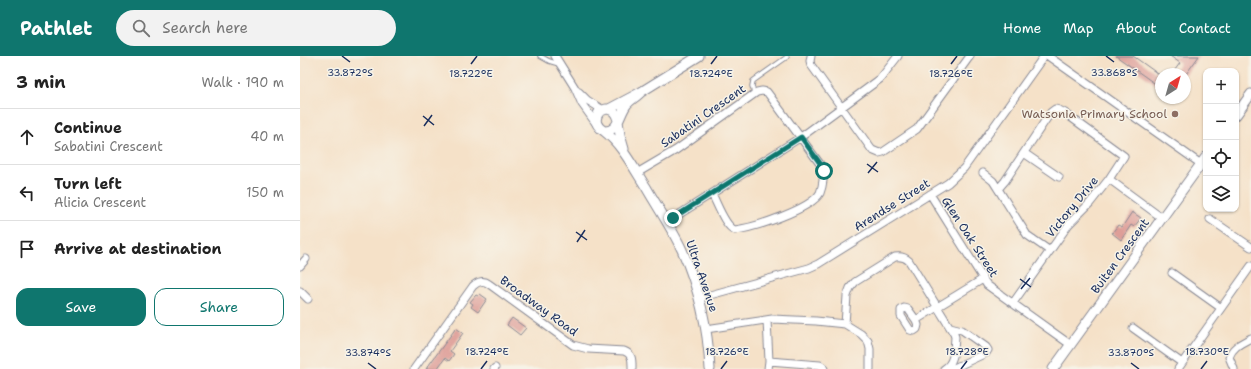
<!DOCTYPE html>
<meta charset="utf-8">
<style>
:root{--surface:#fff;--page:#f2f2f2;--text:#222;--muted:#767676;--line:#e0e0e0;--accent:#0f766e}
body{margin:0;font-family:"Shantell Sans",sans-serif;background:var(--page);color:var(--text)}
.controls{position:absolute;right:12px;top:12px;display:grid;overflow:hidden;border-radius:8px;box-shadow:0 1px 3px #0004}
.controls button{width:36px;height:36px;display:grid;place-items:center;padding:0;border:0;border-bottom:1px solid var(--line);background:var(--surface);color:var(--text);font:20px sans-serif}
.compass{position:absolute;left:855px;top:12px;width:36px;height:36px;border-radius:50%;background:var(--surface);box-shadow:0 1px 3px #0004;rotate:37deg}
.stop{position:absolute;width:12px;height:12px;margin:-9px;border:3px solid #0f766e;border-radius:50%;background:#fff}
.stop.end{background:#0f766e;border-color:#fff;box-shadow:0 1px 4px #0008}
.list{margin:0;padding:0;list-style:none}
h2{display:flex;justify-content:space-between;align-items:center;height:52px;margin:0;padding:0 16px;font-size:17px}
h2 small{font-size:13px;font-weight:400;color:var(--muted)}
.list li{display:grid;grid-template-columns:26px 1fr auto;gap:12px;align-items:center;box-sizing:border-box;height:56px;padding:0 16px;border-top:1px solid var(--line)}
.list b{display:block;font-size:15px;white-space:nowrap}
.list p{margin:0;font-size:13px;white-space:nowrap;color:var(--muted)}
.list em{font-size:13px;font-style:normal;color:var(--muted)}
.actions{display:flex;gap:8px;padding:12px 16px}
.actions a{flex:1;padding:9px 0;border:1px solid var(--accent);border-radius:12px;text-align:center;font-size:14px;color:var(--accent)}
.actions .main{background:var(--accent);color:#fff}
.icon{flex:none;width:22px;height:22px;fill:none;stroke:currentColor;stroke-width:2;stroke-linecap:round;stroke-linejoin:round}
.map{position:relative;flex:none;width:951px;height:313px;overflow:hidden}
header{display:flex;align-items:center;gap:24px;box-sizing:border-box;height:56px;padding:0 20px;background:var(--accent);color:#fff}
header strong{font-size:19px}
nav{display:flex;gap:22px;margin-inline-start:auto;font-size:14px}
.search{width:280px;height:36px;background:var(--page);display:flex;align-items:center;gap:10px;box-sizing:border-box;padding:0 14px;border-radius:22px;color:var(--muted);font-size:15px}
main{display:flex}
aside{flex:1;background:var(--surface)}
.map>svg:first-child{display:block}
</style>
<header>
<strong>Pathlet</strong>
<div class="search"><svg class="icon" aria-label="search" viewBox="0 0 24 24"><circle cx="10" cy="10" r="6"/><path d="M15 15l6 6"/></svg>Search here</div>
<nav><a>Home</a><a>Map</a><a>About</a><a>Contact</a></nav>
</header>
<main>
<aside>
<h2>3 min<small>Walk · 190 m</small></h2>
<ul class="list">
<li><svg class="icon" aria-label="ahead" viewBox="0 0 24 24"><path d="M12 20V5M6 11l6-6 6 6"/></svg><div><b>Continue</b><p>Sabatini Crescent</p></div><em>40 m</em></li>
<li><svg class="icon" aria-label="left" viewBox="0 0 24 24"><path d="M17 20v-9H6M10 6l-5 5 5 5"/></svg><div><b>Turn left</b><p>Alicia Crescent</p></div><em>150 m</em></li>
<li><svg class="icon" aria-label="arrive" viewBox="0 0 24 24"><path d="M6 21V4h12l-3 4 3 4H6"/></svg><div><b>Arrive at destination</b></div></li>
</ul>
<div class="actions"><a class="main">Save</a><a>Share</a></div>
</aside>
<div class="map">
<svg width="951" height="313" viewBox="0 0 951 313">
<rect width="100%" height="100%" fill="#f7f3e8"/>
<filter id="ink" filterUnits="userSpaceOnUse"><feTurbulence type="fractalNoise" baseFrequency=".025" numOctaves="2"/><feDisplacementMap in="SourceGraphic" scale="8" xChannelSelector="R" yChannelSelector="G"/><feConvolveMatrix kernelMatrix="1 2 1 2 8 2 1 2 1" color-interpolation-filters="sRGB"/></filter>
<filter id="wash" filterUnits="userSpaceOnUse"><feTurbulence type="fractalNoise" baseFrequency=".012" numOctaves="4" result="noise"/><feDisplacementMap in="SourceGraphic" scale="16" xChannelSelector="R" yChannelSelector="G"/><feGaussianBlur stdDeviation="0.9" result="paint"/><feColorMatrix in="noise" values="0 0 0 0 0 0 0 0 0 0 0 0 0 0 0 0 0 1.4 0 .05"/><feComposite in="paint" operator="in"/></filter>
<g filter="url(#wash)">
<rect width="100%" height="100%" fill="#f5e1c8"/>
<g id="blocks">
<path fill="#de9e98" d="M816,0H833L861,20V32Z
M870,0H899L886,18H872L880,7Z
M832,156L841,162L834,171L831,169L821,184L812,177L818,169L822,171Z
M180,238L187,243L178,256L171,251L173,248L170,246L176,239L178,240Z
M212,262L226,272L220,279L207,269Z
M156,272L163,277L150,295L154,298L149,305L145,302L137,313H126Z"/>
</g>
</g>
<g filter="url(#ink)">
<use href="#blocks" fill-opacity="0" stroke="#888893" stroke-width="1"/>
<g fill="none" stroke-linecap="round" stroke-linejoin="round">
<g stroke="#888893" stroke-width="5.5">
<path id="service" d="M240,0L249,5L259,8
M454,37L452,30L453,25L487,1"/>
</g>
<g stroke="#888893" stroke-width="9">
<path id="minor" d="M255,0L275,32L282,48L297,69
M511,0L510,5L511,9L572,94L579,97L583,96L617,73L670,0
M748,0L901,108
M279,36L287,44L303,54
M724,97L759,121
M337,117L376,94L457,36L462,35L467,36L523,112C524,119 523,130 520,137C511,153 454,172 435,174C425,171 417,147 412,138
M683,117L693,125L727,179L750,195
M809,123L862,162
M698,133L705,125L751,56L755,53L759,54L765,57L824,100L809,123L790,147L769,168L713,247
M630,138L687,229L771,289
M910,163L951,191
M367,166L501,81L580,23L598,0
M0,210L6,203
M872,217L921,252
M0,235L8,243
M399,242L509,212L518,208L648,127L664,112L744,0
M467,264L469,305
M616,264L618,269L617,273L614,275L610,274L601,260V254L604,252L608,253L616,264L683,223
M545,268L547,240L550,232L555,226L595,201C601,200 605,201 609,205L654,278L655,281C654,292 655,307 644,313
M833,272L882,307
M406,273L472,263L516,265L545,268L561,278L568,285L570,293V313
M647,311L654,312L686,297L688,294L686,291L662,274L650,271
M114,313L173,230C178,225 184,224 189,228L273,289L288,293L324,295C333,298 332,305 332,313
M194,313L195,312
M468,313L469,305L520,309L523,311L524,313
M878,313L951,210
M934,313L929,301C933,290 942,287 951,282"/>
</g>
<g stroke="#888893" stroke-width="11">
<path id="tertiary" d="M309,53L341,36L399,0
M936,59L951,38
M318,64C316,57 313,53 306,53L299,56C294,64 296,70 304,75C319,76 319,58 327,48C331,44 337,40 341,36
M318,65L320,79L324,93
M304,75C322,89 333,111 346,131C358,152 372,172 382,194C399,232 408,272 410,313
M753,313L906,101"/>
</g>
<use href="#service" stroke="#fff" stroke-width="3.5"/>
<use href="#minor" stroke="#fff" stroke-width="7"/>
<use href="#tertiary" stroke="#fff" stroke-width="9"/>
</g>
</g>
<g fill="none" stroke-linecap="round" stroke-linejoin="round" filter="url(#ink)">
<path stroke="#0f766e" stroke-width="5" d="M373,162L501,81L522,110L524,115"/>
</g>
<path fill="none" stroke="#1b2f5e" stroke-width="1.5" d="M42,0L50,6M806,0L814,6M171,8L177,0M411,8L417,0M651,8L657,0M123,60L134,69M124,70L132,59M567,108L578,116M568,117L577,106M276,176L287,184M277,186L285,174M720,223L731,231M721,233L730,222M68,307L76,313M831,307L839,313M181,313L187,305M421,313L427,305M661,313L667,305M901,313L907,305"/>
<circle fill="#8d6e63" stroke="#f7f3e8" stroke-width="1.5" cx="875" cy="58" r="4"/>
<g text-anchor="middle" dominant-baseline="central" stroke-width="3" stroke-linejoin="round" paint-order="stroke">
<g font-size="12" fill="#785e54" stroke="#f7f3e8" text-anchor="end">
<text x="867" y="58">Watsonia Primary School</text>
</g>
<g font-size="12" fill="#1b2f5e" stroke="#f7f3e8">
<text transform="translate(403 60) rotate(-35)">Sabatini Crescent</text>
<text transform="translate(592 149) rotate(-32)">Arendse Street</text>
<text transform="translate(772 151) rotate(-51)">Victory Drive</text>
<text transform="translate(670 181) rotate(57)">Glen Oak Street</text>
<text transform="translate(820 200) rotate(-54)">Buiten Crescent</text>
<text transform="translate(402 220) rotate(71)">Ultra Avenue</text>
<text transform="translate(239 250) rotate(36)">Broadway Road</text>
</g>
</g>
<g font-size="10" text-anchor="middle" fill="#1b2f5e" stroke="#f7f3e8" stroke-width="3" stroke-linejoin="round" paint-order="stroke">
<text x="50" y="20">33.872°S</text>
<text x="814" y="20">33.868°S</text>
<text x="171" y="21">18.722°E</text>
<text x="411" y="21">18.724°E</text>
<text x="651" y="21">18.726°E</text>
<text x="187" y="299">18.724°E</text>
<text x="427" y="299">18.726°E</text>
<text x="667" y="299">18.728°E</text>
<text x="907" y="299">18.730°E</text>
<text x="68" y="300">33.874°S</text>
<text x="831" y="300">33.870°S</text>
</g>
</svg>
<div class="controls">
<button>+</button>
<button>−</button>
<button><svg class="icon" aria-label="locate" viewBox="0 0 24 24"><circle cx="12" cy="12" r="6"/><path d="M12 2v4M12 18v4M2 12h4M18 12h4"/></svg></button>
<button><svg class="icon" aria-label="layers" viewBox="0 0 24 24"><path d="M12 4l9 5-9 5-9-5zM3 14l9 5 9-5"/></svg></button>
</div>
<svg class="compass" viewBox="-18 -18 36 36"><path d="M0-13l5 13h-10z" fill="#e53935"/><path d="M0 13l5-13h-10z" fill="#767676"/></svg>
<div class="stop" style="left:524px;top:115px"></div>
<div class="stop end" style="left:373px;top:162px"></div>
</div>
</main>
